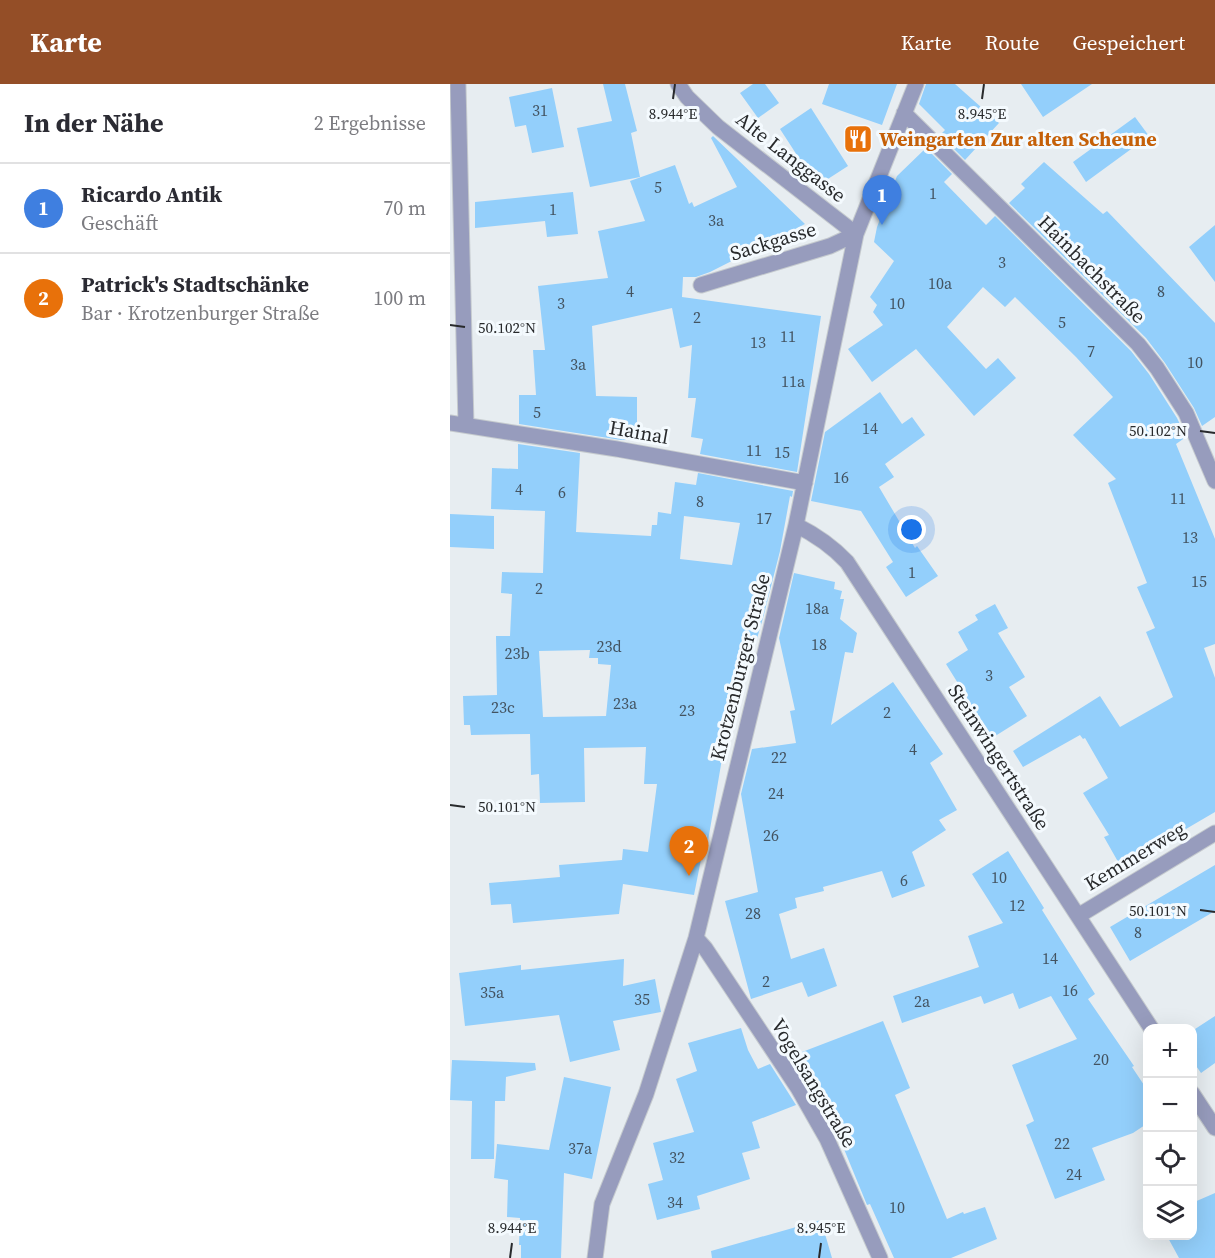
<!DOCTYPE html>
<html lang="de">
<meta charset="utf-8">
<style>
:root{--surface:#fff;--page:#f2f2f3;--text:#2b2b33;--muted:#7c7c81;--line:#e1e1e2;--accent:#944e27}
body{margin:0;font-family:"Source Serif 4",serif;background:var(--page);color:var(--text)}
.controls{position:absolute;right:18px;bottom:18px;display:grid;overflow:hidden;border-radius:12px;box-shadow:0 6px 24px #0002}
.controls button{width:54px;height:54px;display:grid;place-items:center;padding:0;border:0;border-bottom:2px solid var(--line);background:var(--surface);color:var(--text);font:30px sans-serif}
.you{position:absolute;left:462px;top:446px;width:21px;height:21px;margin:-15px;border:4px solid #fff;border-radius:50%;background:#1a73e8;box-shadow:0 0 0 9px #1a73e833}
.badge{display:grid;place-items:center;width:39px;height:39px;border-radius:50%;background:var(--accent);color:#fff;font-size:20px;font-weight:700}
.pin{position:absolute;translate:-50% -50px;filter:drop-shadow(0 2px 3px #0008)}
.pin::after{content:'';position:absolute;top:32px;width:21px;height:18px;background:inherit;clip-path:polygon(0 0,100% 0,50% 100%)}
.list{margin:0;padding:0;list-style:none}
h2{display:flex;justify-content:space-between;align-items:center;height:78px;margin:0;padding:0 24px;font-size:26px}
h2 small{font-size:20px;font-weight:400;color:var(--muted)}
.list li{display:grid;grid-template-columns:39px 1fr auto;gap:18px;align-items:center;box-sizing:border-box;height:90px;padding:0 24px;border-top:2px solid var(--line)}
.list b{display:block;font-size:22px;white-space:nowrap}
.list p{margin:0;font-size:20px;white-space:nowrap;color:var(--muted)}
.list em{font-size:20px;font-style:normal;color:var(--muted)}
.icon{flex:none;width:33px;height:33px;fill:none;stroke:currentColor;stroke-width:2;stroke-linecap:round;stroke-linejoin:round}
.map{position:relative;flex:none;width:765px;height:1174px;overflow:hidden}
header{display:flex;align-items:center;gap:36px;box-sizing:border-box;height:84px;padding:0 30px;background:var(--accent);color:#fff}
header strong{font-size:28px}
nav{display:flex;gap:33px;margin-inline-start:auto;font-size:21px}
main{display:flex}
aside{flex:1;background:var(--surface)}
.map>svg:first-child{display:block}
</style>
<header>
<strong>Karte</strong>
<nav><a>Karte</a><a>Route</a><a>Gespeichert</a></nav>
</header>
<main>
<aside>
<h2>In der Nähe<small>2 Ergebnisse</small></h2>
<ul class="list">
<li><span class="badge" style="background:#3f7fe0">1</span><div><b>Ricardo Antik</b><p>Geschäft</p></div><em>70 m</em></li>
<li><span class="badge" style="background:#e8710a">2</span><div><b>Patrick's Stadtschänke</b><p>Bar · Krotzenburger Straße</p></div><em>100 m</em></li>
</ul>
</aside>
<div class="map">
<svg width="765" height="1174" viewBox="0 0 765 1174">
<rect width="100%" height="100%" fill="#e7edf1"/>
<path fill="#93cffb" fill-rule="evenodd" d="M153,0H175L187,47L181,49L190,93L140,103L127,44L162,37Z
M303,0H315L329,19L308,34L290,9Z
M379,0H447L432,41L372,20Z
M476,0H505L549,39L515,76L490,51L495,46L469,20Z
M571,0H642L593,33Z
M102,4L114,63L82,69L76,41L65,43L59,13Z
M361,24L398,82L367,102L330,45Z
M685,33L699,52L636,98L623,78Z
M263,52L355,140L260,188L246,193H233L232,213L371,232L347,388L250,370L253,355L241,353L246,314H238L242,261L230,264L222,224L142,242L146,312L187,313V356H171L69,340V311H86L83,266H95L88,202L158,194L148,147L195,137L180,97L225,81L239,120L242,118L244,123L287,103L261,54Z
M476,64L502,90L494,98L536,141L545,132L681,267L699,290L727,334L736,353L726,360L765,455V560L754,564L765,594V728L671,783L654,753L659,751L633,709L658,694L635,654L633,655L630,651L573,683L563,667L650,612L670,643L723,613L696,548L705,544L687,503L697,499L658,399L666,395L623,351L663,313L626,273L565,213L555,223L533,203L497,243L536,285L548,274L566,294L524,332L466,265L422,298L398,265L433,241L423,228L427,221L420,213L444,177L424,158L427,143L447,92Z
M594,78L653,130L657,127L765,239V333L752,342L744,324L715,279L696,254L559,119L575,104L571,100Z
M123,108L128,150L97,153L95,137L25,144V118Z
M765,141V198L739,163Z
M430,308L452,340L462,333L475,351L435,380L444,393L429,403L465,464L467,462L488,492L456,513L436,483L443,478L411,427L361,417L375,348Z
M68,360L130,369L126,448L201,452L202,441H207L208,428L221,430L225,398L246,401L248,389L343,407L342,413L340,412L330,467L313,534L289,616H282L258,757L256,750L244,811L173,800L169,830L63,839L61,820L41,821L39,799L110,793L109,781L172,776L173,765L198,768L207,700H194L196,663L134,664L135,718L90,719L89,690L81,691L80,650L21,651L20,641H14L13,612L47,611L46,552H60L62,510L51,509L52,488L93,489L95,427L41,425L42,384L68,385ZM234,432L290,439L282,481L230,475ZM140,566L139,574H148V580L161,581L156,632L93,633L89,567Z
M0,430L44,432V465L0,463Z
M344,489L385,498L384,505L392,507L390,515H394L390,535L407,549L403,569L395,568L381,641L443,598L493,670L480,679L507,726L489,736L496,746L462,768L475,802L442,814L432,787L373,803L374,807L345,814L347,824L329,830L341,875L374,864L387,902L358,913L352,898L301,915L275,817L308,808L291,710L302,665L346,659L340,627L345,626L329,554Z
M545,520L558,544L548,549L575,593L559,603L577,632L542,654L496,580L518,566L508,548L528,536L525,531Z
M558,767L594,824L592,826L645,910L638,915L684,982L682,983L698,1007V1039L683,1049L642,1064L655,1096L605,1115L576,1041L584,1037L562,981L627,955L601,912L569,925L563,909L534,920L531,912L452,939L443,912L529,883L518,852L553,839L522,790Z
M765,781V827L680,877L660,843Z
M174,875L173,902L205,895L211,928L163,937L170,966L120,978L109,931L15,942L9,889L71,881V886Z
M765,932V979L751,989L742,976V947Z
M433,937L460,1004L445,1011L497,1135L513,1128L514,1130L535,1123L547,1155L501,1174H444L420,1120L417,1121L387,1048L368,1013L365,1014L339,973Z
M291,944L298,966L308,985L320,980L346,1021L302,1038L310,1064L292,1069L300,1095L247,1112L250,1125L207,1136L198,1100L213,1096L203,1059L244,1048L226,995L247,987L238,959Z
M2,976L85,979L86,986L56,993L55,1017H45L44,1075H21L22,1017L0,1016Z
M114,993L161,1003L142,1095L114,1089L111,1174H71V1161H69L70,1134L57,1133L58,1096L44,1094L47,1060L99,1066Z
M765,1109V1174H729L717,1152H742V1119Z
M371,1136L382,1174H262L261,1167Z"/>
<g fill="none" stroke-linecap="round" stroke-linejoin="round">
<g stroke="#c5cace" stroke-width="17">
<path id="street" d="M228,0L237,13L268,43L406,150
M8,1L16,341
M454,29L688,260L707,284L736,329L765,397
M251,201L380,162L406,150
M0,339L167,365L355,399
M346,441C366,451 382,462 397,478L701,944
M628,832L765,749
M246,854L255,864L348,1004L377,1055L430,1174
M742,1009L765,1044
M145,1174L152,1120L196,1010L246,854L346,441L406,150L466,0"/>
</g>
<use href="#street" stroke="#979cbd" stroke-width="15"/>
</g>
<path fill="none" stroke="#282a2c" stroke-width="2" d="M223,15L225,0M532,15L534,0M0,241L15,243M750,347L765,349M0,721L15,723M750,826L765,828M60,1174L62,1159M369,1174L371,1159"/>
<defs>
<g id="restaurant-square" transform="scale(1.5)"><rect x="-9" y="-9" width="18" height="18" rx="4" fill="#e8710a" stroke="#f4fafe"/><path d="M-5-6h1v4h1v-4h1v4h1v-4h1v5L-1.5 .5V6h-2V.5L-5-1ZM5-6V6H3V1.5H1.5Q1.5-4 5-6Z" fill="#fff"/></g>
</defs>
<g fill-rule="evenodd">
<use href="#restaurant-square" x="408" y="55"/>
</g>
<g text-anchor="middle" dominant-baseline="central" stroke-width="6" stroke-linejoin="round" paint-order="stroke">
<g font-size="16" fill="#435360">
<text x="90" y="26">31</text>
<text x="208" y="103">5</text>
<text x="483" y="109">1</text>
<text x="103" y="125">1</text>
<text x="266" y="136">3a</text>
<text x="552" y="178">3</text>
<text x="490" y="199">10a</text>
<text x="180" y="207">4</text>
<text x="711" y="207">8</text>
<text x="111" y="219">3</text>
<text x="447" y="219">10</text>
<text x="247" y="233">2</text>
<text x="612" y="238">5</text>
<text x="338" y="252">11</text>
<text x="308" y="258">13</text>
<text x="641" y="267">7</text>
<text x="745" y="278">10</text>
<text x="128" y="280">3a</text>
<text x="343" y="297">11a</text>
<text x="87" y="328">5</text>
<text x="420" y="344">14</text>
<text x="304" y="366">11</text>
<text x="332" y="368">15</text>
<text x="391" y="393">16</text>
<text x="69" y="405">4</text>
<text x="112" y="408">6</text>
<text x="728" y="414">11</text>
<text x="250" y="417">8</text>
<text x="314" y="434">17</text>
<text x="740" y="453">13</text>
<text x="462" y="488">1</text>
<text x="749" y="497">15</text>
<text x="89" y="504">2</text>
<text x="367" y="524">18a</text>
<text x="369" y="560">18</text>
<text x="159" y="562">23d</text>
<text x="67" y="569">23b</text>
<text x="539" y="591">3</text>
<text x="175" y="619">23a</text>
<text x="53" y="623">23c</text>
<text x="237" y="626">23</text>
<text x="437" y="628">2</text>
<text x="463" y="665">4</text>
<text x="329" y="673">22</text>
<text x="326" y="709">24</text>
<text x="321" y="751">26</text>
<text x="549" y="793">10</text>
<text x="454" y="796">6</text>
<text x="567" y="821">12</text>
<text x="303" y="829">28</text>
<text x="688" y="848">8</text>
<text x="600" y="874">14</text>
<text x="316" y="897">2</text>
<text x="620" y="906">16</text>
<text x="42" y="908">35a</text>
<text x="192" y="915">35</text>
<text x="472" y="917">2a</text>
<text x="651" y="975">20</text>
<text x="612" y="1059">22</text>
<text x="130" y="1064">37a</text>
<text x="227" y="1073">32</text>
<text x="624" y="1090">24</text>
<text x="225" y="1118">34</text>
<text x="447" y="1123">10</text>
</g>
<g font-size="20" font-weight="bold" fill="#c56008" stroke="#f4fafe" text-anchor="start">
<text x="429" y="55">Weingarten Zur alten Scheune</text>
</g>
<g font-size="20" fill="#282a2c" stroke="#f4fafe">
<text transform="translate(341 73) rotate(38)">Alte Langgasse</text>
<text transform="translate(323 157) rotate(-17)">Sackgasse</text>
<text transform="translate(642 185) rotate(45)">Hainbachstraße</text>
<text transform="translate(189 348) rotate(10)">Hainal</text>
<text transform="translate(290 583) rotate(-76)">Krotzenburger Straße</text>
<text transform="translate(549 673) rotate(57)">Steinwingertstraße</text>
<text transform="translate(685 772) rotate(-31)">Kemmerweg</text>
<text transform="translate(364 999) rotate(59)">Vogelsangstraße</text>
</g>
</g>
<g font-size="15" text-anchor="middle" fill="#282a2c" stroke="#f4fafe" stroke-width="6" stroke-linejoin="round" paint-order="stroke">
<text x="223" y="35">8.944°E</text>
<text x="532" y="35">8.945°E</text>
<text x="57" y="249">50.102°N</text>
<text x="708" y="352">50.102°N</text>
<text x="57" y="728">50.101°N</text>
<text x="708" y="832">50.101°N</text>
<text x="62" y="1149">8.944°E</text>
<text x="371" y="1149">8.945°E</text>
</g>
</svg>
<div class="controls">
<button>+</button>
<button>−</button>
<button><svg class="icon" aria-label="locate" viewBox="0 0 24 24"><circle cx="12" cy="12" r="6"/><path d="M12 2v4M12 18v4M2 12h4M18 12h4"/></svg></button>
<button><svg class="icon" aria-label="layers" viewBox="0 0 24 24"><path d="M12 4l9 5-9 5-9-5zM3 14l9 5 9-5"/></svg></button>
</div>
<div class="you"></div>
<div class="pin badge" style="left:432px;top:141px;background:#3f7fe0">1</div>
<div class="pin badge" style="left:239px;top:792px;background:#e8710a">2</div>
</div>
</main>
